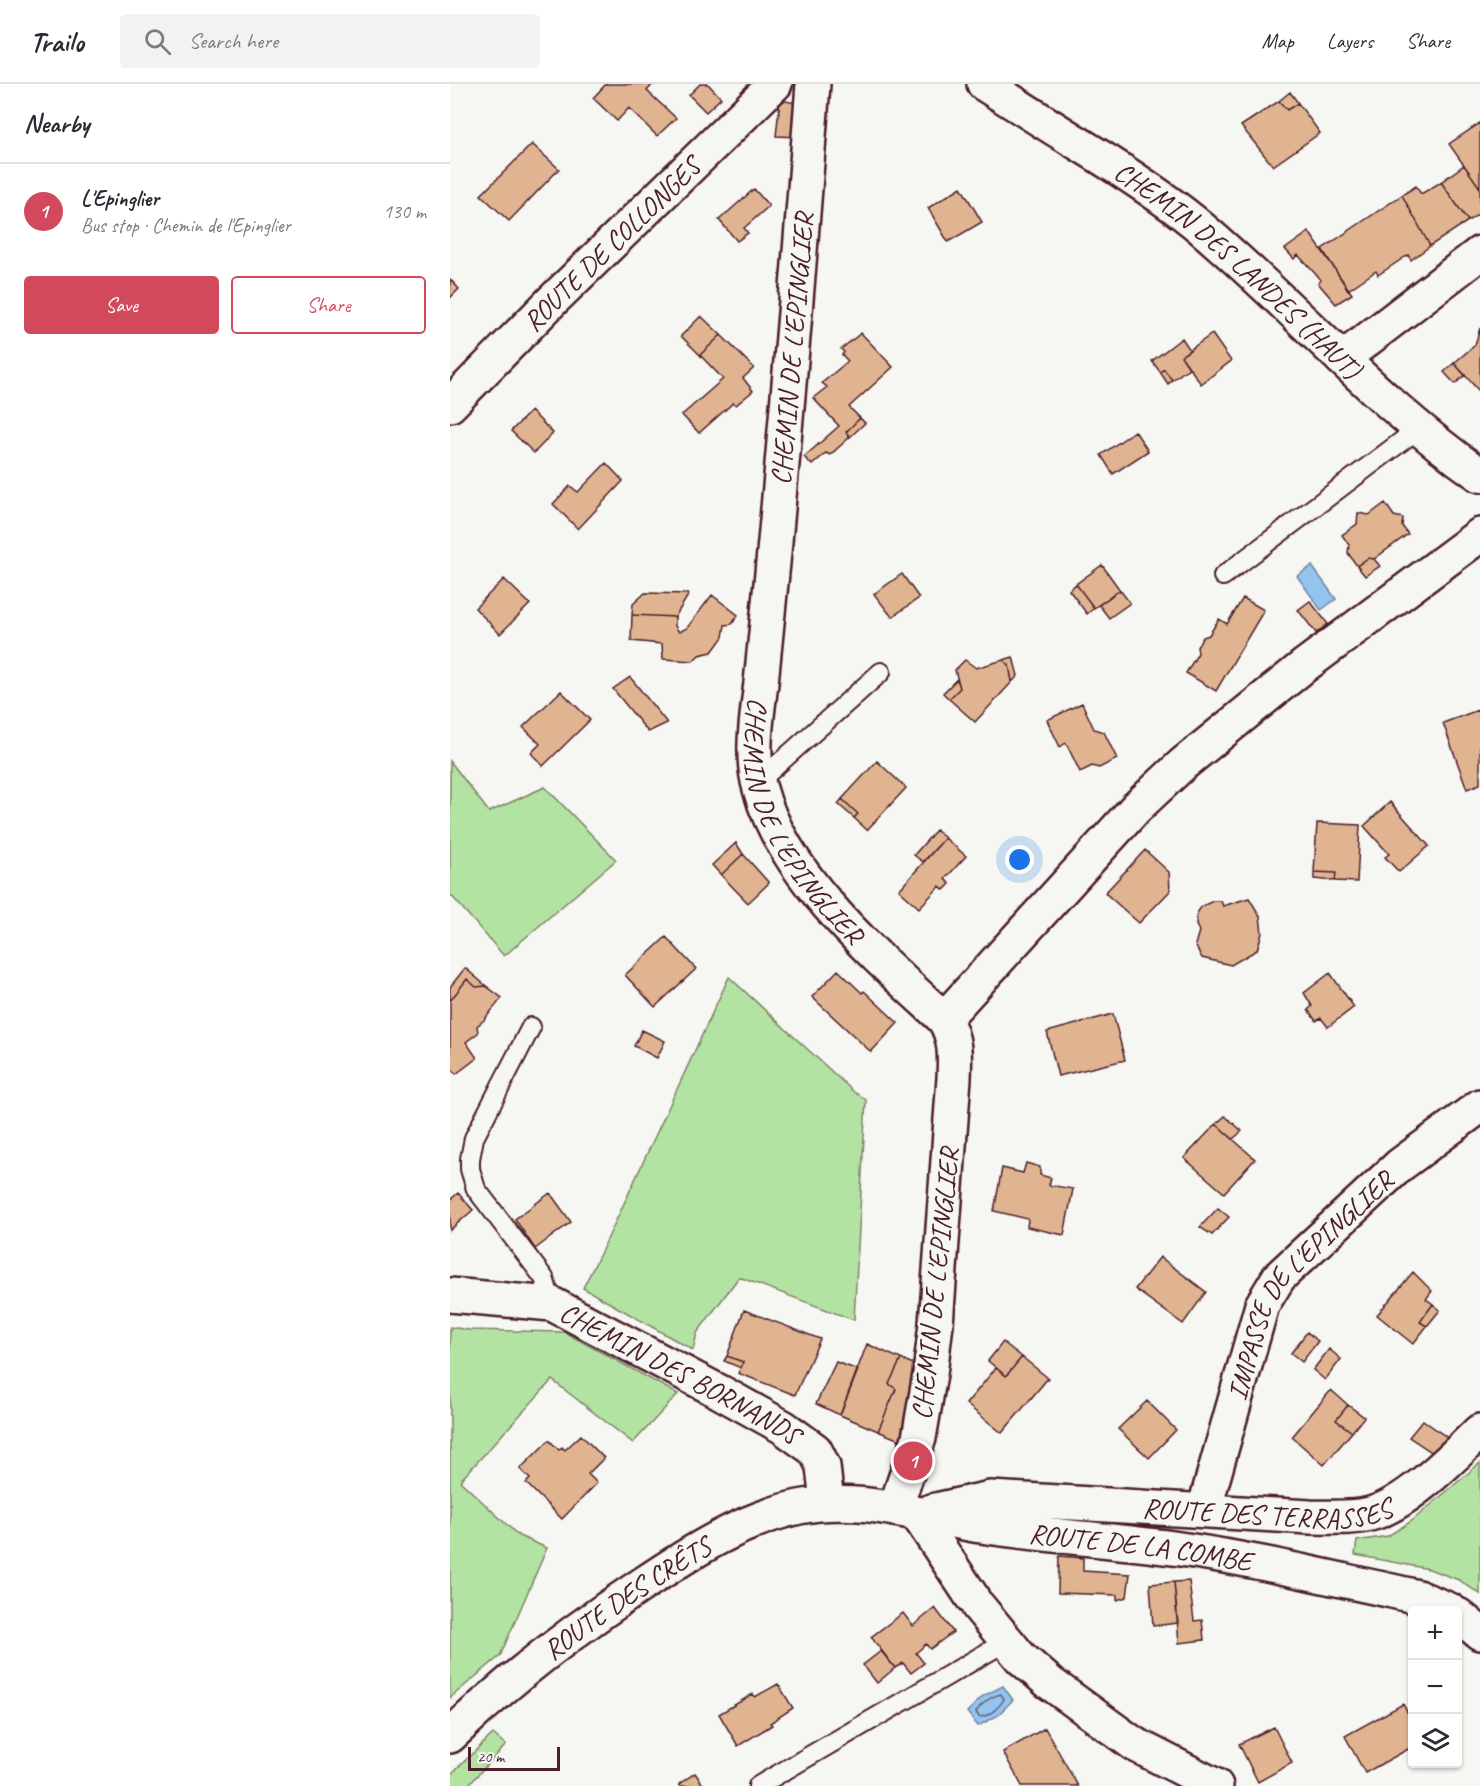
<!DOCTYPE html>
<meta charset="utf-8">
<style>
:root{--surface:#fff;--page:#f2f2f3;--text:#2b2b33;--muted:#7c7c81;--line:#e1e1e2;--accent:#d1495b}
body{margin:0;font-family:Caveat,sans-serif;background:var(--page);color:var(--text)}
.controls{position:absolute;right:18px;bottom:18px;display:grid;overflow:hidden;border-radius:6px;box-shadow:0 2px 4px #0004}
.controls button{width:54px;height:54px;display:grid;place-items:center;padding:0;border:0;border-bottom:2px solid var(--line);background:var(--surface);color:var(--text);font:30px sans-serif}
.scale{position:absolute;left:18px;bottom:15px;width:92px;box-sizing:border-box;padding-left:6px;border:3px solid #4a1f2b;border-top:0;font-size:16px;line-height:21px;white-space:nowrap;color:#4a1f2b;-webkit-text-stroke:4px #f6f6f2;paint-order:stroke}
.you{position:absolute;left:570px;top:776px;width:21px;height:21px;margin:-15px;border:4px solid #fff;border-radius:50%;background:#1a73e8;box-shadow:0 0 0 9px #1a73e833}
.badge{display:grid;place-items:center;width:39px;height:39px;border-radius:50%;background:var(--accent);color:#fff;font-size:20px;font-weight:700}
.pin{position:absolute;translate:-50% -50%;border:3px solid #fff;box-shadow:0 2px 6px #0006}
.list{margin:0;padding:0;list-style:none}
h2{display:flex;justify-content:space-between;align-items:center;height:78px;margin:0;padding:0 24px;font-size:26px}
h2 small{font-size:20px;font-weight:400;color:var(--muted)}
.list li{display:grid;grid-template-columns:39px 1fr auto;gap:18px;align-items:center;box-sizing:border-box;height:96px;padding:0 24px;border-top:2px solid var(--line)}
.list b{display:block;font-size:22px;white-space:nowrap}
.list p{margin:0;font-size:20px;white-space:nowrap;color:var(--muted)}
.list em{font-size:20px;font-style:normal;color:var(--muted)}
.actions{display:flex;gap:12px;padding:18px 24px}
.actions a{flex:1;padding:14px 0;border:2px solid var(--accent);border-radius:6px;text-align:center;font-size:21px;color:var(--accent)}
.actions .main{background:var(--accent);color:#fff}
.icon{flex:none;width:33px;height:33px;fill:none;stroke:currentColor;stroke-width:2;stroke-linecap:round;stroke-linejoin:round}
.map{position:relative;flex:none;width:1030px;height:1702px;overflow:hidden}
header{display:flex;align-items:center;gap:36px;box-sizing:border-box;height:84px;padding:0 30px;background:var(--surface);border-bottom:2px solid var(--line)}
header strong{font-size:28px}
nav{display:flex;gap:33px;margin-inline-start:auto;font-size:21px}
.search{width:420px;height:54px;background:var(--page);display:flex;align-items:center;gap:15px;box-sizing:border-box;padding:0 21px;border-radius:6px;color:var(--muted);font-size:22px}
main{display:flex}
aside{flex:1;background:var(--surface)}
.map>svg:first-child{display:block}
</style>
<header>
<strong>Trailo</strong>
<div class="search"><svg class="icon" aria-label="search" viewBox="0 0 24 24"><circle cx="10" cy="10" r="6"/><path d="M15 15l6 6"/></svg>Search here</div>
<nav><a>Map</a><a>Layers</a><a>Share</a></nav>
</header>
<main>
<aside>
<h2>Nearby<small></small></h2>
<ul class="list">
<li><span class="badge">1</span><div><b>L'Epinglier</b><p>Bus stop · Chemin de l'Epinglier</p></div><em>130 m</em></li>
</ul>
<div class="actions"><a class="main">Save</a><a>Share</a></div>
</aside>
<div class="map">
<svg width="1030" height="1702" viewBox="0 0 1030 1702">
<rect width="100%" height="100%" fill="#f6f6f2"/>
<filter id="ink" filterUnits="userSpaceOnUse"><feTurbulence type="fractalNoise" baseFrequency=".0167" numOctaves="2"/><feDisplacementMap in="SourceGraphic" scale="12" xChannelSelector="R" yChannelSelector="G"/><feConvolveMatrix kernelMatrix="1 2 1 2 8 2 1 2 1" color-interpolation-filters="sRGB"/></filter>
<g filter="url(#ink)">
<path fill="#b3e3a2" stroke="#7e8166" stroke-width="1.5" d="M0,677L39,728L95,703L166,776L54,872L0,810Z
M279,893L404,1008L416,1016L404,1236L289,1193L247,1249L243,1266L133,1204L157,1156Z
M0,1243L19,1246L114,1248L228,1310L183,1359L102,1296L10,1397L69,1452L97,1464L50,1572L0,1614Z
M1030,1379V1510L1009,1496L979,1485L905,1471L907,1457L938,1452L963,1436Z
M43,1650L56,1661L17,1702H0V1691Z"/>
<path fill="#92c4ee" stroke="#7582a0" stroke-width="1.5" d="M862,482L886,515L871,526L847,492Z
M553,1602L563,1616L547,1632L528,1642L517,1628L533,1612Z"/>
<g fill="none" stroke-linecap="round" stroke-linejoin="round">
<path stroke="#676179" stroke-width="1.5" d="M551,1610L554,1615C549,1624 538,1633 529,1633L526,1628C531,1620 541,1612 551,1610Z"/>
</g>
<path fill="#e1b491" stroke="#4a1f2b" stroke-width="1.5" d="M156,0H203L197,7L226,34L207,52L179,24L167,37L143,14Z
M250,0H258L271,14L256,28L239,11Z
M840,8L848,19L837,26L829,17Z
M330,16L352,20L349,53L326,52Z
M829,17L837,26L848,19L870,49L823,82L791,42Z
M1030,39V104L999,60Z
M82,60L109,85L59,137L31,111Z
M1014,81L1030,104V129L1018,137L991,98Z
M991,98L1018,137L980,162L952,111L966,102L971,110Z
M511,103L532,138L498,158L478,124Z
M304,105L319,122L294,144L298,149L287,157L269,136Z
M952,111L980,162L961,176L958,171L928,191L926,187L898,206L872,165Z
M859,148L902,210L886,220L868,199L871,196L848,171L844,175L835,165Z
M0,195L9,205L0,214Z
M251,232L271,251L250,271L231,252Z
M1030,244V306L1029,307L1004,279L1025,261Z
M411,249L443,283L399,323L410,334L396,348L400,353L380,371L376,369L362,381L354,373L389,342L363,314L377,303L372,299L398,277L392,271L394,268L391,265Z
M762,250L781,277L751,300L731,272Z
M271,251L304,284L293,294L303,307L286,321L283,319L249,349L232,331L273,295L250,271Z
M732,254L740,266L731,272L739,284L722,296L714,285L710,288L702,277Z
M1004,279L1015,291L1005,300L994,288Z
M714,285L722,296L718,300L710,288Z
M81,327L103,349L84,369L61,347Z
M410,334L415,339L400,353L396,348Z
M685,347L698,367L663,390L651,371Z
M156,379L173,397L128,445L103,420L120,402L128,408Z
M935,419L944,432L953,434L952,442L958,450L924,475L918,474L907,482L898,469L899,461L892,451L907,440L908,429L919,431Z
M918,474L924,475L930,482L915,492L907,482Z
M652,481L670,506L644,524L626,500Z
M452,490L469,514L442,533L424,510Z
M54,495L80,520L50,550L25,524Z
M626,500L644,524L637,530L619,506Z
M670,506L680,519L659,534L649,521Z
M195,509L239,510L225,533L182,531L183,520Z
M262,511L288,531L282,540L275,541L273,553L262,568L249,571L243,577L213,575L212,560L181,557L182,531L225,533V542L229,548L237,544Z
M793,514L814,526L766,607L736,589L748,569L747,563L753,553L759,551L769,535L777,540Z
M860,517L878,540L866,549L848,526Z
M563,573L568,592L562,598L559,581L553,576Z
M515,576L526,584L553,576L559,581L562,598L525,638L499,615L510,604L505,586Z
M180,593L217,639L198,648L163,605Z
M507,595L510,604L499,615L493,609Z
M111,607L140,636L93,682L81,669L90,660L73,643Z
M632,619L644,645L654,648L667,675L649,684L642,682L630,688L616,659L610,663L597,636Z
M1028,626L1030,632V700L1017,705L993,639Z
M427,677L456,704L417,746L404,734L408,730L392,715Z
M392,715L408,730L404,734L388,720Z
M940,718L979,762L949,788L935,773L939,770L914,742Z
M867,739L910,741L907,798L885,797L886,789L864,788Z
M486,746L495,754L473,778L464,771Z
M495,754L516,772L495,795L500,800L494,806L490,802L469,824L449,806Z
M286,759L293,770L271,791L262,781Z
M695,766L719,788L720,807L689,839L655,809Z
M293,770L319,799L298,819L271,791Z
M864,788L886,789L885,797L864,795Z
M799,814L810,832L812,849L807,866L781,881L752,874L745,861L749,847L746,841L747,829L752,822L763,817H771L773,822Z
M216,853L246,885L205,923L175,891Z
M15,884L36,902L26,903L17,895L0,917V903Z
M388,886L412,909L414,907L448,939L421,968L362,913Z
M880,889L904,923L878,943L871,934L866,937L858,926L862,922L854,909Z
M17,895L26,903L36,902L52,914L34,936L27,942L28,949L16,958L27,974L6,990L0,982V917Z
M663,930L675,976L608,992L597,948Z
M192,946L215,957L207,974L184,962Z
M775,1032L792,1047L783,1055L766,1040Z
M766,1040L805,1075L774,1109L734,1074Z
M576,1079L590,1083V1091L601,1094L599,1101L623,1105L614,1151L577,1143L578,1135L544,1127L552,1084L573,1089Z
M8,1109L23,1126L0,1146V1116Z
M100,1109L121,1138L85,1165L65,1135Z
M768,1124L779,1133L762,1151L750,1143Z
M710,1173L756,1208L733,1240L685,1205Z
M963,1188L982,1207L976,1215L983,1220L970,1238L977,1242L963,1260L927,1231Z
M983,1220L990,1226L977,1242L970,1238Z
M294,1226L370,1255L345,1311L288,1289L293,1278L277,1272Z
M857,1248L868,1257L852,1278L841,1269Z
M553,1258L572,1273L556,1292L538,1277Z
M417,1260L451,1275L439,1300L446,1305L428,1347L390,1331Z
M879,1265L891,1275L875,1296L863,1286Z
M277,1272L293,1278L291,1284L274,1277Z
M572,1273L598,1294L552,1349L516,1320L546,1284L556,1292Z
M451,1275L471,1283L457,1359L428,1347L446,1305L439,1300Z
M386,1278L408,1286L390,1331L366,1320Z
M881,1306L898,1321L886,1336L902,1348L874,1381L842,1353Z
M697,1317L726,1346L699,1374L668,1345Z
M898,1321L914,1333L902,1348L886,1336Z
M973,1336L999,1355L986,1371L959,1353Z
M131,1351L154,1374L138,1390L147,1399L112,1435L76,1399L80,1395L70,1385L99,1356L109,1366L112,1363L115,1366Z
M609,1472L633,1474V1487L680,1490L677,1513L667,1516V1511L608,1509Z
M739,1497L744,1537L752,1536L754,1556L729,1559L724,1498Z
M724,1498L728,1539L703,1542L700,1500Z
M485,1524L503,1548L480,1565L476,1560L466,1569L474,1579L461,1589L453,1579L445,1584L421,1553L453,1529L463,1542Z
M431,1567L445,1584L427,1599L413,1581Z
M328,1600L343,1624L320,1639L322,1641L288,1662L269,1630L303,1610L305,1613Z
M953,1620L962,1637V1663L915,1689L895,1652Z
M824,1643L842,1679L808,1698L789,1660Z
M595,1644L628,1702H572L553,1668Z
M245,1689L254,1702H230L229,1700Z"/>
<g fill="none" stroke-linecap="round" stroke-linejoin="round">
<g stroke="#4a1f2b" stroke-width="22">
<path id="service" d="M773,492L968,345
M308,698L431,588
M81,943L24,1054L20,1075V1085L26,1105L94,1194L102,1220
M308,1702L557,1557"/>
</g>
<g stroke="#4a1f2b" stroke-width="38">
<g id="minor">
<path id="s1" d="M363,0C351,160 338,319 323,479C319,519 315,559 311,599C307,633 300,672 310,705C334,794 428,874 494,935C506,954 505,973 504,994L486,1240L480,1290L469,1354L445,1425"/>
<path id="s2" d="M534,0C566,20 598,41 631,61C670,85 708,109 744,138C842,219 925,318 1030,391"/>
<path d="M892,275L1030,169"/>
<path id="s3" d="M0,321L102,217L325,0"/>
<path d="M494,935L686,724L733,680L854,582L1030,451"/>
<path id="s4" d="M754,1426L812,1221L829,1193L950,1081L1030,1022"/>
<path d="M467,1430L522,1513"/>
<path d="M528,1522L571,1574L600,1599L684,1660L766,1702"/>
</g>
</g>
<g stroke="#4a1f2b" stroke-width="38">
<g id="tertiary">
<path id="s5" d="M0,1211L102,1220L270,1308L333,1343L365,1366L373,1382L377,1419"/>
<path id="s6" d="M481,1427L540,1414L860,1433C880,1433 901,1435 920,1430C956,1421 1003,1373 1030,1347"/>
<path d="M1008,1531L1030,1549"/>
<path id="s7" d="M0,1652C59,1595 125,1545 193,1500C241,1468 293,1435 349,1423C411,1410 471,1433 531,1442C597,1452 664,1456 730,1465C801,1475 872,1492 942,1507L968,1513L1000,1526"/>
</g>
</g>
<use href="#service" stroke="#f6f6f2" stroke-width="18"/>
<use href="#minor" stroke="#f6f6f2" stroke-width="33"/>
<use href="#tertiary" stroke="#f6f6f2" stroke-width="33"/>
</g>
</g>
<g text-anchor="middle" dominant-baseline="central" stroke-width="5" stroke-linejoin="round" paint-order="stroke">
<g font-size="28" fill="#4a1f2b" stroke="#f6f6f2">
<text stroke="none"><textPath href="#s3" startOffset="228">ROUTE DE COLLONGES</textPath></text>
<text stroke="none"><textPath href="#s2" startOffset="316">CHEMIN DES LANDES (HAUT)</textPath></text>
<text transform="translate(342 265) rotate(-85)">CHEMIN DE L'EPINGLIER</text>
<text stroke="none"><textPath href="#s1" startOffset="753">CHEMIN DE L'EPINGLIER</textPath></text>
<text transform="translate(485 1200) rotate(-84)">CHEMIN DE L'EPINGLIER</text>
<text stroke="none"><textPath href="#s4" startOffset="255">IMPASSE DE L'EPINGLIER</textPath></text>
<text stroke="none"><textPath href="#s5" startOffset="248">CHEMIN DES BORNANDS</textPath></text>
<text stroke="none"><textPath href="#s6" startOffset="338">ROUTE DES TERRASSES</textPath></text>
<text stroke="none"><textPath href="#s7" startOffset="766">ROUTE DE LA COMBE</textPath></text>
<text stroke="none"><textPath href="#s7" startOffset="225">ROUTE DES CRÊTS</textPath></text>
</g>
</g>
</svg>
<div class="controls">
<button>+</button>
<button>−</button>
<button><svg class="icon" aria-label="layers" viewBox="0 0 24 24"><path d="M12 4l9 5-9 5-9-5zM3 14l9 5 9-5"/></svg></button>
</div>
<div class="scale">20 m</div>
<div class="you"></div>
<div class="pin badge" style="left:463px;top:1377px">1</div>
</div>
</main>
